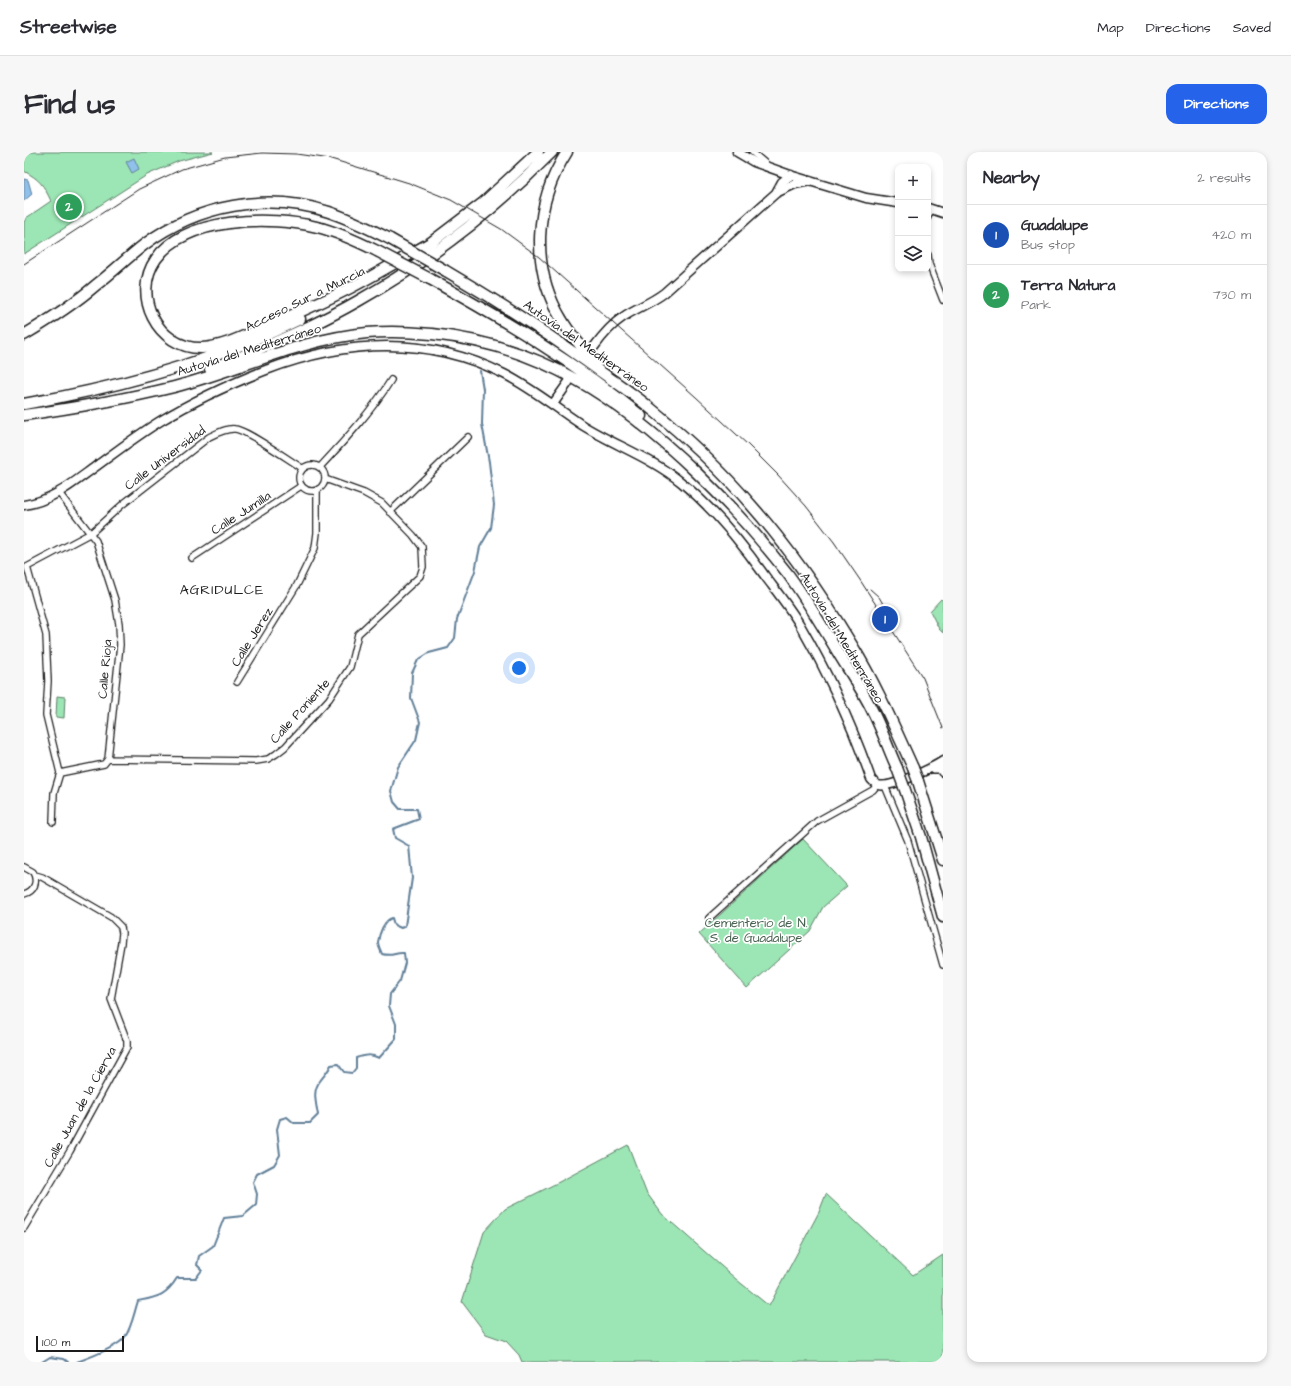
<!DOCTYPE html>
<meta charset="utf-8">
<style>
:root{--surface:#fff;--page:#f7f7f7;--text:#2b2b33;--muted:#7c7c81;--line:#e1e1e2;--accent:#2563eb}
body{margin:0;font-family:"Architects Daughter",sans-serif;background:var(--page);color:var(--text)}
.controls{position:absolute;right:12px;top:12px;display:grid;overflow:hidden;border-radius:8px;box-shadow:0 2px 6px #0003}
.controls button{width:36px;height:36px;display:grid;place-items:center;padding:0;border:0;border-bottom:1px solid var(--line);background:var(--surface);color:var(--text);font:20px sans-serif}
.scale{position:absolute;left:12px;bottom:10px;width:88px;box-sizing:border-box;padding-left:4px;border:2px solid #1c1c1c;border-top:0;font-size:11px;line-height:14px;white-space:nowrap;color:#1c1c1c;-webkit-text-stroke:3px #fff;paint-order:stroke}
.you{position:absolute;left:495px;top:516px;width:14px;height:14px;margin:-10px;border:3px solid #fff;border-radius:50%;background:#1a73e8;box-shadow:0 0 0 6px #1a73e833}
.badge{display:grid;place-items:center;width:26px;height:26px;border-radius:50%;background:var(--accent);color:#fff;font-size:13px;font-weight:700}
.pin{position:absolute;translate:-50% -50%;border:2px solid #fff;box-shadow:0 1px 4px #0006}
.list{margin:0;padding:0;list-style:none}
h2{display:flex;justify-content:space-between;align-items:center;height:52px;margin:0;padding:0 16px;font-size:17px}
h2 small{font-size:13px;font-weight:400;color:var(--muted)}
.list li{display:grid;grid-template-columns:26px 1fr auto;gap:12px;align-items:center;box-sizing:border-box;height:60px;padding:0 16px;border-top:1px solid var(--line)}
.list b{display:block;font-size:15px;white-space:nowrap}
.list p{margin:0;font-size:13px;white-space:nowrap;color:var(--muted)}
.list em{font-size:13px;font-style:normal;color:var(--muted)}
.icon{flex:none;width:22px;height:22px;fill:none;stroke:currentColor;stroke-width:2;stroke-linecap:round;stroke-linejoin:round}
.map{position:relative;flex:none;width:919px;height:1210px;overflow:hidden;border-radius:12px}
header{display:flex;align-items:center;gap:24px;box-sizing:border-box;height:56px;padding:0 20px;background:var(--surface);border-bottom:1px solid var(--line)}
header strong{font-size:19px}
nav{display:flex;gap:22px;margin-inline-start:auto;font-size:14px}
.intro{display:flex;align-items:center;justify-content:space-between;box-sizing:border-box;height:96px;padding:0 24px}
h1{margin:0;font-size:28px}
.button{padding:10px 18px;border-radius:12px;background:var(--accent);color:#fff;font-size:14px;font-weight:700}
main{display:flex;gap:24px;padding:0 24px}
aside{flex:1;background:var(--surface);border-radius:12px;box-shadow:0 2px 6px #0003}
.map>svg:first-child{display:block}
</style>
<header>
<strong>Streetwise</strong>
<nav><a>Map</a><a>Directions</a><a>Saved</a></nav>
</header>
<div class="intro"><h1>Find us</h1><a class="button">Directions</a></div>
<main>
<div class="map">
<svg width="919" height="1210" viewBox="0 0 919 1210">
<rect width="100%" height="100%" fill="#fff"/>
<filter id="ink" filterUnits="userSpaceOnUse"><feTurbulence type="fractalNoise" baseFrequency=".025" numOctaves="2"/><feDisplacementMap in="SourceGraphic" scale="8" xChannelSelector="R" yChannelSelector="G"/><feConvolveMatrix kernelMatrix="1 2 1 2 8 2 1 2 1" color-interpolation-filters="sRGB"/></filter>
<g filter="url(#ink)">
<path fill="#9ce5b4" stroke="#5c8068" d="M0,0H189L155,9L123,23L0,102V69H2V66L5,64L27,49C19,32 16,28 0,19Z
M917,447L919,449V481L915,477L906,459Z
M33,544L41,545L40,566L32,565Z
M779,687L823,734L799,755L786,779L723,836L675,782Z
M604,993L622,1040L638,1062L713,1128L745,1154L795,1060L802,1042L889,1123L919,1103V1210H498L495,1203L482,1189L462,1182L438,1150L460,1080L481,1057L535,1030Z"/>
<path fill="#8fc1eb" stroke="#617f98" d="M110,6L115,17L108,21L102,10Z
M0,27L4,28L8,42L0,49Z"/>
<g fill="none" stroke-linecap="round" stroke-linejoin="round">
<path stroke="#617f98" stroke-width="2" d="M18,1210L26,1205L40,1207L44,1210
M53,1210C64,1206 95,1194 101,1185C108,1174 110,1161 114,1149C133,1145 142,1144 153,1126H172L178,1118L173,1113L175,1104L189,1094L200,1066L219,1064L232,1053L233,1042L229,1030L233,1022L250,1013L256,1003L253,977L256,967L263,965L270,971H286L294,963C292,951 288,939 296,929C300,923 304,920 307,913L314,912L320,920L328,921L332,916V906C341,903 347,902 355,906L372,887V872L365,854L366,842L376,829L381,811L380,801C371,800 369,805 358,802C357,799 354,794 354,790C355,782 360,768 368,766L370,773L377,776L381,774L388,726L385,694L371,686L369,677L395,667L393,657H376L370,650L367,639L374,615L392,588L396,570L387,546L388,521L394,508L405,501L424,496L431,486L433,467L451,419L456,395L467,376L470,353L465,310L458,272L459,237L456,219"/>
<g stroke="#1c1c1c" stroke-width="8">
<path id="street" d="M728,0L742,12
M904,65L907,57
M904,103L905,112L919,148
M275 326a13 13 0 1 1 26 0a13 13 0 1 1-26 0Z
M296,315C321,288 347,260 367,228
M35,341L72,389L91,448L95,472L96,493L84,607L80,612L36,621
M366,360L444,285
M168,406L277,334
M213,530L273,433L291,396L293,381V338
M84,607L232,609L244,607L252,602L261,595L305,547L326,515L334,482L396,424L399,415L398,395L389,383L358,351L340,341L301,327
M861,634L884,689L919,813
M29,670L30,641L36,621L22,563L24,529L22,483L3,415L67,381L99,352L185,285C193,281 202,276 211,277C223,278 265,308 278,316
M0,715L9,720C14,729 11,739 0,742
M685,766L793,669L849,638L853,633
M0,1076L46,999L103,895V889L87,847L97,791L98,781L97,775L87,765L18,725L11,723"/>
</g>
<g stroke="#1c1c1c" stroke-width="11">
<path id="secondary" d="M713,0L730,10L769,24L842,46L874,51
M752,41L758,30L767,23
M904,56L919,61
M570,195C578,184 587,173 599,165C612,156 627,151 640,141L752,41L771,32L786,29
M529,252L544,231
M0,353C28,349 49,331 71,315C93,299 115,282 138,268C171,248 206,232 242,218C321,188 403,183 480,222C508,236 532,256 558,273C590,293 628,306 657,330C690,357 717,390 741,424C753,440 766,456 776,473C804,521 828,573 847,627C849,629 851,632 854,633C866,637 908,616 919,609"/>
</g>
<g stroke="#1c1c1c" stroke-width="12">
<path id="primary" d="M909,616H916L919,620"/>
</g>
<g stroke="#1c1c1c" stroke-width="13">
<path id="highway" d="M543,0C510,51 506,116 538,168C547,184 560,198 572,211
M401,95L459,51L514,0
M353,99C333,89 314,80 293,75C247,64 162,64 132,107C107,143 133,197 178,196C198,195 218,185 236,177C267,164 297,151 326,136C353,122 379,106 406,91
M422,119C470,147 517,177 563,210C583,225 605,238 625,255C662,285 697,318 728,354C766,397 799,445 828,493C852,532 870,574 889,616
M406,127C480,168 552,211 617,264
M0,183C25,168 50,152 72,133C89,120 104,105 121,92C173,53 243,40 305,60C326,67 346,77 366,87
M186,217C237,197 287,176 334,149C405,109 471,58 528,0
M0,252C95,235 190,210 276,167
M0,263C50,256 101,247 150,235C215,218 276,187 343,181C365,179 387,180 408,182C517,193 596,247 673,321C705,352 736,386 764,422C783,448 800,477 816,504C827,522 838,538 847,556C857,575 864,596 873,616
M894,629L919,708
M880,635L897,685L919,765"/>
</g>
<use href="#street" stroke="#fff" stroke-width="5.5"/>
<use href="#secondary" stroke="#fff" stroke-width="8"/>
<use href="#primary" stroke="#fff" stroke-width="9"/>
<use href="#highway" stroke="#fff" stroke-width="10"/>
<path stroke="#1c1c1c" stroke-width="1" d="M0,112L115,37L158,17L201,5L238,1L272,2L307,7L385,31L427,48L477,77L515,105L672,245L724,293L754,323L782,354L810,390L836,428L899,526L919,576
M846,437L855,445L865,462"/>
<g stroke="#1c1c1c" stroke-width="13" stroke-linecap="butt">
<path id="highway-bridge" d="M366,87L422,119
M353,99L406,127
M873,616L880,635
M889,616L894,629"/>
</g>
<use href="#highway-bridge" stroke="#fff" stroke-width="10"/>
</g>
</g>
<g text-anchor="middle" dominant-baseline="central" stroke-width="3.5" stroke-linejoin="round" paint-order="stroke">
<g font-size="13" fill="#1c1c1c" stroke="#fff">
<text transform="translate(281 147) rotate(-26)">Acceso Sur a Murcia</text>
<text transform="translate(562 194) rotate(35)">Autovía del Mediterráneo</text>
<text transform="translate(225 198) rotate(-17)">Autovía del Mediterráneo</text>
<text transform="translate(141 306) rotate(-37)">Calle Universidad</text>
<text transform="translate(217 361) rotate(-33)">Calle Jumilla</text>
<text transform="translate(228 485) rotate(-58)">Calle Jerez</text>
<text transform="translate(818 486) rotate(59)">Autovía del Mediterráneo</text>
<text transform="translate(81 517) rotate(-85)">Calle Rioja</text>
<text transform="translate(276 559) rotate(-48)">Calle Poniente</text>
<text transform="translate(56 955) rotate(-61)">Calle Juan de la Cierva</text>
</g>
<g font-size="13" fill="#496251" stroke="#fff">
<text x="732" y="771">Cementerio de N.<tspan x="732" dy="15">S. de Guadalupe</tspan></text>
</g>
<g font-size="14" letter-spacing="1" fill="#1c1c1c" stroke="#fff">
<text x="198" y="438">AGRIDULCE</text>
</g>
</g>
</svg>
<div class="controls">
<button>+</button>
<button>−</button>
<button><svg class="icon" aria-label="layers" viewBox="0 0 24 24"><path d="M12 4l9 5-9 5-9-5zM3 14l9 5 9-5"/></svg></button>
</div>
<div class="scale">100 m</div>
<div class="you"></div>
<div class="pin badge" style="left:861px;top:467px;background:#1a4fb4">1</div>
<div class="pin badge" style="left:45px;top:55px;background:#2e9e5b">2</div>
</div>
<aside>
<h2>Nearby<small>2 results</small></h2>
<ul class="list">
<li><span class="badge" style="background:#1a4fb4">1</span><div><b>Guadalupe</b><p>Bus stop</p></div><em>420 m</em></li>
<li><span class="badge" style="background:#2e9e5b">2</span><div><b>Terra Natura</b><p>Park</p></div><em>730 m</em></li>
</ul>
</aside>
</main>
